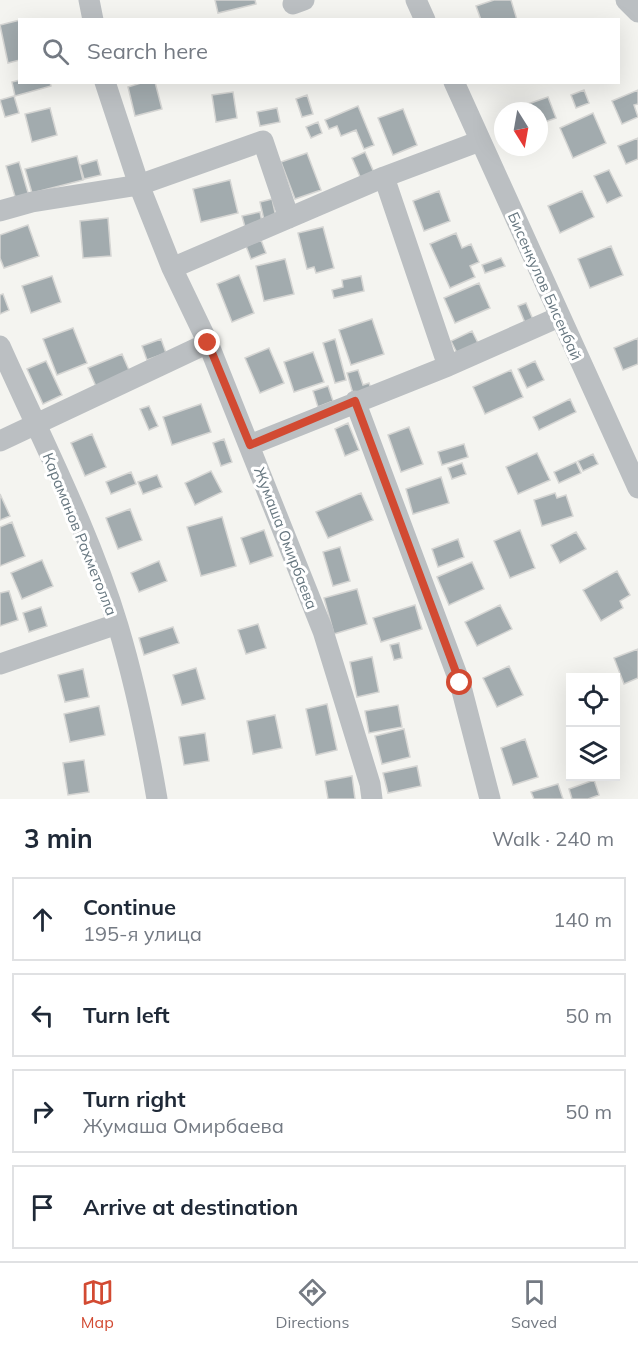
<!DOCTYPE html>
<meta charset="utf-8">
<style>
:root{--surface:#fff;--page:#f6f6f7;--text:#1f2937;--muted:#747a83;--line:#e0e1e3;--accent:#d24a32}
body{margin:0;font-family:Mulish,sans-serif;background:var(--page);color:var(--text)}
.controls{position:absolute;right:18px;bottom:18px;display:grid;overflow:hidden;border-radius:0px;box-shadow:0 6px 24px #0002}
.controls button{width:54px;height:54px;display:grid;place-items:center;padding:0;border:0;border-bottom:2px solid var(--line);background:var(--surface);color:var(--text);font:30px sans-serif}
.compass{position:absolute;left:494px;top:102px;width:54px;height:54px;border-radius:50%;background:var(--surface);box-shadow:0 6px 24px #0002;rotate:169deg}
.stop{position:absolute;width:18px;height:18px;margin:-14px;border:4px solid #d24a32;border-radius:50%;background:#fff}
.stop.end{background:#d24a32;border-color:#fff;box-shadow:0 2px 6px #0008}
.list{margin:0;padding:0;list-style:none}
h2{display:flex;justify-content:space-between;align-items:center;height:78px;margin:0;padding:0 24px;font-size:26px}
h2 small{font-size:20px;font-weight:400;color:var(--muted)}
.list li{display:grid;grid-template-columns:39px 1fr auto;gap:18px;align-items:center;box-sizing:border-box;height:84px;margin:0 12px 12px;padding:0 12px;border:2px solid var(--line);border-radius:0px}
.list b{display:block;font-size:22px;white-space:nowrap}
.list p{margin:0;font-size:20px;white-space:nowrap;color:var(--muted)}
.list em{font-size:20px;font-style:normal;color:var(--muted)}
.icon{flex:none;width:33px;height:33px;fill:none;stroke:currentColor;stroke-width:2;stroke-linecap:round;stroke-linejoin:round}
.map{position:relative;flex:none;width:638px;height:799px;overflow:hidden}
.search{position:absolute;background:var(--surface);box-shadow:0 6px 24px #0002;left:18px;right:18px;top:18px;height:66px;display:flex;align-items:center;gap:15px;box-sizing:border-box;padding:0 21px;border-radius:0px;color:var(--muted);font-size:22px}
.sheet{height:462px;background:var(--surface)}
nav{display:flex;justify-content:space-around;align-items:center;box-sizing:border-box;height:84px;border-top:2px solid var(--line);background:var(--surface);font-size:16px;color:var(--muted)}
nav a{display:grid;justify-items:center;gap:3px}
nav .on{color:var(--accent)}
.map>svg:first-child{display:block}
</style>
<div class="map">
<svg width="638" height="799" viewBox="0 0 638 799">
<rect width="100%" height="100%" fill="#f4f4f0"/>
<path fill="#a2abae" stroke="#d5d5d3" stroke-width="1.5" d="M215,0H255L256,4L218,13Z
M494,0H511L517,20H481L476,6Z
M20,20V60L8,63L0,25Z
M20,80V82H50L51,86L15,96L12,82Z
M144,82H155L162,109L135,116L128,87Z
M584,90L589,103L576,108L571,95Z
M638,90V104L634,105L638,117L622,124L612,101Z
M233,92L237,118L216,122L212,95Z
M307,95L313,114L302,117L296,99Z
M14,96L19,113L5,117L0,100Z
M548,97L556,118L539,124V111H531L528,104Z
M358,106L374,145L364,149L356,130L341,136L337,126L329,129L325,120Z
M50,108L57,135L32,142L25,114Z
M277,108L280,122L260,126L257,112Z
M403,109L417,145L393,155L378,118Z
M593,113L606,143L573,158L560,128Z
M318,122L322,133L311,138L306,127Z
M638,138V159L626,164L618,146Z
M365,152L375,175L362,181L352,158Z
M307,153L321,190L295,199L281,162Z
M77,156L83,180L32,193L25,169Z
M97,160L101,175L84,179L80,165Z
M19,162L29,196L16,200L6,166Z
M609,170L622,196L607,203L594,176Z
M230,180L238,213L201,222L193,189Z
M439,191L450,221L424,231L413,201Z
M582,191L594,217L560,233L548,206Z
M272,199L276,217L264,220L260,202Z
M260,212L262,222L245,227L242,216Z
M108,218L111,256L83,258L80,221Z
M28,225L39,256L4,268L0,258V235Z
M323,227L334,268L316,273L314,267L307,269L298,233Z
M456,233L462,248L471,244L479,262L470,266L475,277L450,288L430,244Z
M261,240L266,253L251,259L246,246Z
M611,246L623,275L590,288L578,259Z
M501,258L505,266L485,273L482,265Z
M285,259L294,294L264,301L256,266Z
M239,275L254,313L232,322L217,284Z
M52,276L61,302L31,313L22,286Z
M361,276L364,291L334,298L332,290L343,287L342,280Z
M479,283L490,308L455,323L444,298Z
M3,294L9,310L0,314V295Z
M526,303L534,322L526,325L518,306Z
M372,319L384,354L351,365L339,330Z
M73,328L87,363L57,375L43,339Z
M472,331L481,349L460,359L451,341Z
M638,338V364L623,370L614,348Z
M161,339L166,353L147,360L142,346Z
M335,339L346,380L335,383L323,343Z
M269,348L284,383L260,393L245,358Z
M313,352L324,382L294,392L284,362Z
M122,354L132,377L98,391L88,368Z
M46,361L62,395L43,404L27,369Z
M535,361L544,380L527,388L518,369Z
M358,370L363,385L369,383L372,392L354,397L347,373Z
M511,370L523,397L485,414L473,387Z
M328,386L333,401L318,407L313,391Z
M570,399L576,412L539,430L533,417Z
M201,404L211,432L172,445L163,417Z
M149,406L158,426L149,430L140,409Z
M348,423L359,450L345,456L335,429Z
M409,427L423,464L401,472L388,435Z
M92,434L106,467L85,476L71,443Z
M224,439L232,462L221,466L213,443Z
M464,444L468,457L442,465L438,452Z
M537,453L550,480L518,494L506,467Z
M593,454L598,464L583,471L578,461Z
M576,462L581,473L559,483L554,472Z
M462,463L466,474L452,479L448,468Z
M211,471L222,492L195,505L185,483Z
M131,472L136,484L111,494L106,482Z
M157,475L162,487L143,494L138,482Z
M441,477L449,503L413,514L406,489Z
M361,493L373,520L328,538L316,512Z
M555,493L557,498L566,495L573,516L542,526L534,500Z
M0,494L10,516L0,520Z
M130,509L142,540L118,549L106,518Z
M222,517L236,566L201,576L187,527Z
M12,522L25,556L0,566V527Z
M264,530L273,556L250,564L241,538Z
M520,530L535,568L510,578L494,541Z
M576,532L586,549L560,563L551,545Z
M458,539L464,557L438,567L432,549Z
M340,547L350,581L333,586L323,552Z
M42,560L53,586L22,599L11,573Z
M159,561L167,581L139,592L131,573Z
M472,562L484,589L449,605L437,577Z
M617,571L630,595L620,601L623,608L601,621L583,590Z
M357,589L367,624L334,634L324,598Z
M9,591L18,620L0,626V593Z
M415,605L422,629L381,642L373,618Z
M500,605L512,629L477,646L465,622Z
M41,607L47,626L29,632L23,613Z
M258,624L266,648L246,654L238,630Z
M173,627L179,643L144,655L139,638Z
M399,643L402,658L394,660L390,645Z
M638,649V678L624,684L614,658Z
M372,657L379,692L357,697L350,662Z
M509,666L523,695L497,707L483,678Z
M196,668L205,699L182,705L173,675Z
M83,669L89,697L65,702L58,675Z
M327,704L337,750L316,755L306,709Z
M398,705L402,727L369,733L365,711Z
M99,706L105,735L70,742L64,714Z
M275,715L282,748L253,754L247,721Z
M404,729L410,757L382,764L375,736Z
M205,733L209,761L184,765L179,737Z
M525,739L538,777L513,785L501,748Z
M84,760L89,792L68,795L63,763Z
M417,766L421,786L388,793L383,773Z
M352,776L355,799H328L325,781Z
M594,780L599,795L588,799H572L569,789Z
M558,784L563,799H534L531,792Z"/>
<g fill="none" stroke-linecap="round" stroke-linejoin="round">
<path stroke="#bbbfc2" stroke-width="21" d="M89,0L93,20
M416,0L425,20
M626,0L638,12
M293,4L304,0
M105,82L139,185L172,268L208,343L323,631L370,784L372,799
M454,82L638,488
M384,177L448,366
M0,211L32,202L139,185L263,141L289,218
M172,268L384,177L480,141
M0,346C41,438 89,530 118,626C135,683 147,740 157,799
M355,401L460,683L490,799
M0,441L208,343
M250,445L448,366L559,317
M0,664L117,624"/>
</g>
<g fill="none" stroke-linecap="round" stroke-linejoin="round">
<path stroke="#d24a32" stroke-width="8" d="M208,343L250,445L355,401L460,683"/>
</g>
<g text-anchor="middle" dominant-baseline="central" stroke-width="6" stroke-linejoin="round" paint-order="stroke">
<g font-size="15" fill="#66767f" stroke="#fff">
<text transform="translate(545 286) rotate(66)">Бисенкулов Бисенбай</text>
<text transform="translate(80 534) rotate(68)">Караманов Рахметолла</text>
<text transform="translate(286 538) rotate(69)">Жумаша Омирбаева</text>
</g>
</g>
</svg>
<div class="controls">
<button><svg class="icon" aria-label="locate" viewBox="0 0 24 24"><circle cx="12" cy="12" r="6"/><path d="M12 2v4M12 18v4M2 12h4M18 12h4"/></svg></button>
<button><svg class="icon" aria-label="layers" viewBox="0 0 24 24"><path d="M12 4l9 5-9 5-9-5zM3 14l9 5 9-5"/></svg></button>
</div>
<svg class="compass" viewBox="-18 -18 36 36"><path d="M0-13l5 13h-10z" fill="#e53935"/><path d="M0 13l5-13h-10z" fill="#747a83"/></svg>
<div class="stop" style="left:460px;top:683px"></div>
<div class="stop end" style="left:208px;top:343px"></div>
<div class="search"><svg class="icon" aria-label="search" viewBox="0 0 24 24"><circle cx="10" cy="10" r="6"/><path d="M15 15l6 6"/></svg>Search here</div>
</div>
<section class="sheet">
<h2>3 min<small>Walk · 240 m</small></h2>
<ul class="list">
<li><svg class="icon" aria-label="ahead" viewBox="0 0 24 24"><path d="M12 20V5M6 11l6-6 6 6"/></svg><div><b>Continue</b><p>195-я улица</p></div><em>140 m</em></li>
<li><svg class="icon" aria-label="left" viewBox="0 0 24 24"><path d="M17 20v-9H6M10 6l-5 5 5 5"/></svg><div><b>Turn left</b></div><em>50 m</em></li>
<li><svg class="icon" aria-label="right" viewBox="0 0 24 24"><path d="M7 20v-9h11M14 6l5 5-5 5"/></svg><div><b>Turn right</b><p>Жумаша Омирбаева</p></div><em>50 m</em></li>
<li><svg class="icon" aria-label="arrive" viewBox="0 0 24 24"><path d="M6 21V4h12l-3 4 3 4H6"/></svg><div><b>Arrive at destination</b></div></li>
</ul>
</section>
<nav>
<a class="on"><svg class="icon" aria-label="map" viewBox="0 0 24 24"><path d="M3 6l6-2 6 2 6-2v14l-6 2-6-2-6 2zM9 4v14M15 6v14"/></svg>Map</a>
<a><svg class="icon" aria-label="directions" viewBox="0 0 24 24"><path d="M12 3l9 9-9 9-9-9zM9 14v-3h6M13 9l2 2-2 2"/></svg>Directions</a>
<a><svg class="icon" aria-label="saved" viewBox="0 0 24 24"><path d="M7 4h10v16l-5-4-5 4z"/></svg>Saved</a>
</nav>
